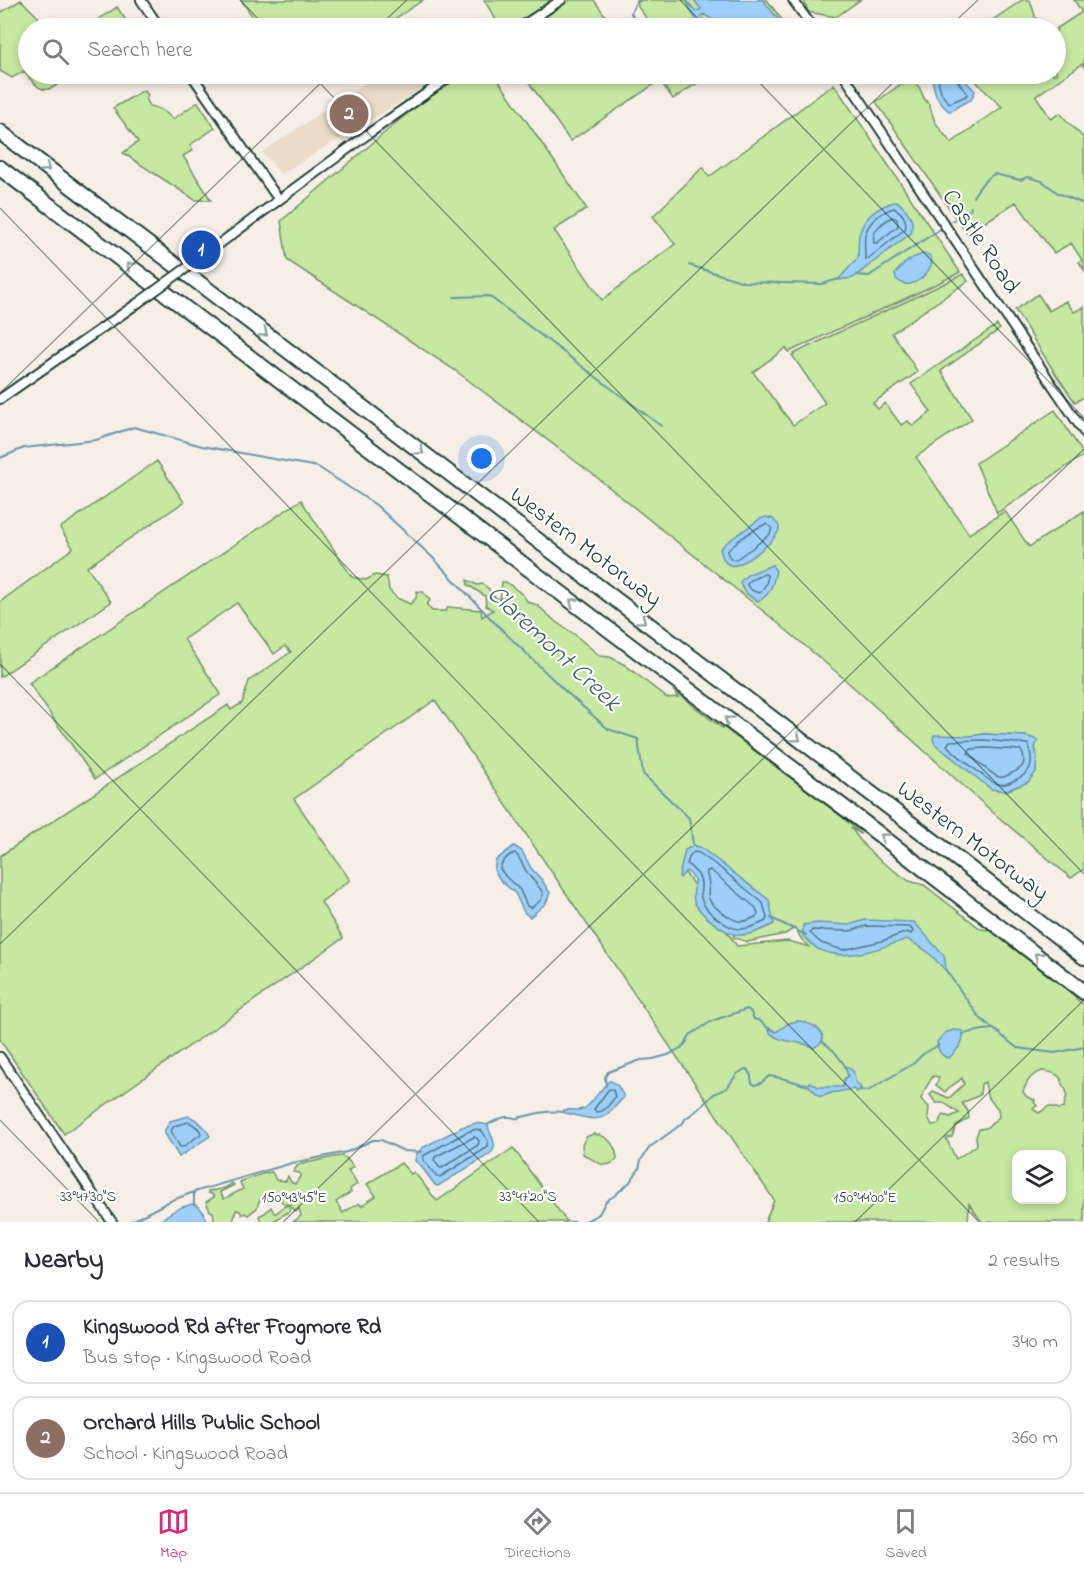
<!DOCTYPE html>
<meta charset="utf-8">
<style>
:root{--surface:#fff;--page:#f2f2f3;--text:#2b2b33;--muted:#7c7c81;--line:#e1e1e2;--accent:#db2777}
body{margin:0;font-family:"Indie Flower",sans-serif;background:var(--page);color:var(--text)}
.controls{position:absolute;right:18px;bottom:18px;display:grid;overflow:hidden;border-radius:12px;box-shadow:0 3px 9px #0003}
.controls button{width:54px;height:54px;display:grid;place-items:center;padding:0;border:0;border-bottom:2px solid var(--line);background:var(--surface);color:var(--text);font:30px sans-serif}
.you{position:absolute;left:482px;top:459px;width:21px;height:21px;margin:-15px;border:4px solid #fff;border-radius:50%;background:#1a73e8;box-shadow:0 0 0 9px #1a73e833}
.badge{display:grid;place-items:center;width:39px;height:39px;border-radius:50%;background:var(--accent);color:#fff;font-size:20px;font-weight:700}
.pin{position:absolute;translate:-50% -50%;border:3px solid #fff;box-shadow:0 2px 6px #0006}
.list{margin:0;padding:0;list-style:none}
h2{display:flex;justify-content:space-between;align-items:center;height:78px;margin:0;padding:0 24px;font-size:26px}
h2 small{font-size:20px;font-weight:400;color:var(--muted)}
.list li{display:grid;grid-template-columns:39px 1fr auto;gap:18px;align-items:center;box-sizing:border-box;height:84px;margin:0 12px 12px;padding:0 12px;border:2px solid var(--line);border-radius:18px}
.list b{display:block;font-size:22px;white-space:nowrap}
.list p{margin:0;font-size:20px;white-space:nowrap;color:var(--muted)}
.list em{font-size:20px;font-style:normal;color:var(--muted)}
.icon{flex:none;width:33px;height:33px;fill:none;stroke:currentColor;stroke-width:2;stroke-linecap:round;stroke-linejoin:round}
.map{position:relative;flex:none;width:1084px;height:1222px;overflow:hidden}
.search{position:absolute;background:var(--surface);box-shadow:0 3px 9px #0003;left:18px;right:18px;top:18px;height:66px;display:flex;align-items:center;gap:15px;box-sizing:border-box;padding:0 21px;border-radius:33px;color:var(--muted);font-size:22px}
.sheet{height:270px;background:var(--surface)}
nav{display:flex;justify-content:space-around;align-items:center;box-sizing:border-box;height:84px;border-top:2px solid var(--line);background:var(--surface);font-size:16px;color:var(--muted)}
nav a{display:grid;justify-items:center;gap:3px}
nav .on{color:var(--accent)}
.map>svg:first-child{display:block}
</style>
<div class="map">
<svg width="1084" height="1222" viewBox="0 0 1084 1222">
<rect width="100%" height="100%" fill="#f6efe7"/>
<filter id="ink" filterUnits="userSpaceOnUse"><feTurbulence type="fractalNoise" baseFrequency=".0167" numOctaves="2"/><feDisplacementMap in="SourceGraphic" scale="12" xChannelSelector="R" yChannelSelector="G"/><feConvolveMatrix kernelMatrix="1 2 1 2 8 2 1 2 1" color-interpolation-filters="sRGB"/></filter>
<g filter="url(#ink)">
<path fill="#ebdcca" d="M379,74H443L402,101L281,174L262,152Z"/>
<path fill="#c6e8a1" stroke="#72926a" stroke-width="1.5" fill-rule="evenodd" d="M21,0L49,28H28V74H73C48,91 44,99 24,71L12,78L0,71V13Z
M241,0H423L381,28H250L257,23Z
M484,0H552L510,28H501Z
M570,0H594L614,28H528Z
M637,0H767L785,24L787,28H658L653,27L638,7Z
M804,0H860L836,17L808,12Z
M1022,0H1030L1038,25L1041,28H981Z
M1074,0H1084V67L1082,64L1036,96L1051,119L1060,113L1067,121L1084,138V270L1079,262L1082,260L1071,243L1054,253L1016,202L967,234L876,102L911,77L919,87L925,100L929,104L935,122L951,143L1002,107L982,88L970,74H1056V29L1082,12Z
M117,7L131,28H85Z
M461,74H494L587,209L554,230L602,300L675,244L653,216L703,167L709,177L834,84L960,272C905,301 846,324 789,352L786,348L753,372L793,425L825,403L792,355C848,326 907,303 963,274L968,281L892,333L918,372L873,403L878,409L885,403L901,425L908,421L913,426L931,412L911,384L997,325L1000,329L941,371L972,419L916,457L969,534L1005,511L1029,547L1084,511V869L1071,878L997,816L841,676L773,619L595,476L456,371L287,260L281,221L430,94ZM984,734L1025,736L1038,740L1035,747L1037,757L1028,782L1005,791L970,736Z
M523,74H645L653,85L570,141Z
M663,74H711L673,99L658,78Z
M144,90L148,95L146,98L149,106C159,107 166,112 173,119L198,102L215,128L190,145L193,150L183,156L211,200H195L123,153L138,142L113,108Z
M1038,294L1049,311L1066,301L1074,312L1084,307V397L1075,402L1057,376L1015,310Z
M1055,410L1084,455L997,513L976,463Z
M157,461L184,502L87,567L111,602L0,677V602L73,548L60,528Z
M301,500L352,577L366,580L375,575L387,577L389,590L397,598L410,604L416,598L417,591L423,592L430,600L427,605L432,611H446L448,607L481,610L482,617L493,610L486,606L485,596L468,585L467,580L477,585L482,584L489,589L491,595L500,600L502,582H506L522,594L528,602L537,605L556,622L574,634L600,656L610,657L625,665L667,698L678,697L673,690L722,728L723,727L841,816L861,834L851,828L866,848L882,862L909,881L924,885L981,929L990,930L1076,997L1075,998L1084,1005V1222H982L969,1204L968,1222H765L774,1200L435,700L294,799L350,880L321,902L343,938L64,1134L0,1040V856L228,705L231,710L242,703L249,681L291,652L285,646L274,654L237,603L184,639L221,694L95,779L29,683ZM681,867L759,922L738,927L733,937L747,942L785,934L795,928L802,940L810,947L788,941L737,946ZM1043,1071C1053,1072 1063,1076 1063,1086C1071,1094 1064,1099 1064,1108L1059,1109L1049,1106L1039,1113L1034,1110L1033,1108L1037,1106L1034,1102L1035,1100L1027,1097L1023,1092C1027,1081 1031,1074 1043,1071ZM933,1076L939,1077L936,1085L945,1092C950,1085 957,1084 962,1078L964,1084L949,1098L933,1091L930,1095L936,1103H944L959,1113L950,1117L944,1115L940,1119L939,1124L932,1125L928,1117L929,1107L921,1099L925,1089ZM985,1082L987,1096L998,1109L999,1117L986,1128L979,1129L976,1137L977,1145L956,1159L946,1138L952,1137L956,1126L969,1118L968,1111L962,1103L980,1095L981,1084ZM1016,1154H1062V1200H1016Z
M593,1134C607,1135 616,1144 617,1159C604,1172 596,1160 583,1154L582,1145L586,1137Z
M513,1148L567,1222H293L301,1216L299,1208L296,1212L293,1208H290V1211L272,1222H261L259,1216L265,1213L271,1207L274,1213H276L285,1206L292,1205L285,1204L282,1202L276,1192L269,1196L267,1195C260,1197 258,1202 257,1208L248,1215L245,1213L242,1215L240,1211L236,1210L233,1222H212L214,1219L213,1212L210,1211L206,1202L214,1197L212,1194L208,1193V1191C216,1190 227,1189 232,1183L234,1185L220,1192L224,1199L243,1189L240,1182L242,1181L265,1173L272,1172L276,1180L286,1181L288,1176L291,1182L295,1184L301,1175L299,1173L293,1172L298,1165C303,1164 339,1155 342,1156C348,1158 350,1163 353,1167L348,1171L357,1184L350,1189L351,1192L336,1202L343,1213L359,1203L361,1206L376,1196L367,1184L401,1163L411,1174L414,1172L437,1201Z"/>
<path fill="#9ecffb" stroke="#6b95ab" stroke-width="1.5" d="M686,0L696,12L701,9L694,0H763L785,28H706L715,21L703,14L701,17L704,21L700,24L691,12Z
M935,74H959L975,91L971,100L960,105L950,112C937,102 934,93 932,77Z
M897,201C908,211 915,217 911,233L853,278L838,280L858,258C859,250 857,240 860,232C865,215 880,206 897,201Z
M923,254L929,255C938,266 920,282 910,284C904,285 900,282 896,279L895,274C903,263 911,258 923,254Z
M766,517L773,519L779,526C779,531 779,531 776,535C771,544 739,569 730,565C723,563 722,555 720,549L726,543L760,519Z
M772,565L776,571C773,583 771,596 758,601C749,596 742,592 740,582L747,575Z
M984,734L1025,736L1038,740L1035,747L1037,757L1036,772L1028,782L1005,791L991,789L935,744L933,739L934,735L970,736Z
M514,846L522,851L531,868L542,880L550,893L546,903L530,917L524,912L515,893L501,881L494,870L496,860Z
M693,846L700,847L769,900L774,924C764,929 750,936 738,935C725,934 698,913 694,901C691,888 701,881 686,871L680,878L679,876L685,850Z
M865,920L914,922L944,956L947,972L927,951L907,939C880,948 845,963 818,949C813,946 808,940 803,936V925L818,923L849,925Z
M797,1021C805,1021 827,1029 822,1041C821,1043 816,1046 814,1048C800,1039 778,1045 768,1030V1027L776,1032L789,1023Z
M953,1030L963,1031C965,1043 957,1050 949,1058C940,1056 938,1050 937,1042L945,1033Z
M846,1066L853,1071L856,1083L861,1088L857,1092L853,1089L831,1093L823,1096H819L809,1086L800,1084L804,1083L809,1084L810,1082L814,1084L818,1087H843L844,1079L848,1076L845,1067Z
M609,1081H611L618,1086L624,1097C599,1126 599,1120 565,1113L563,1110C569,1109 577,1111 583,1109C589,1108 602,1087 609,1081Z
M189,1116C199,1121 205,1126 210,1136L179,1157L164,1132L170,1121Z
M476,1123L488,1125C489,1136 500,1144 490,1154L438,1186L435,1185L421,1166L415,1161L416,1155L422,1148L462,1127Z
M192,1204C200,1206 207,1214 205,1222H159C168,1213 180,1207 192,1204Z"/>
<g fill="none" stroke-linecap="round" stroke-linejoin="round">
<path stroke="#527784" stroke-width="1.5" d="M938,74C938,84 941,98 950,103L966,96L967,93L956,79L955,74
M894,208C902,212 908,220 905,229L869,258L866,259L865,256C865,250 864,242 865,235C868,222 881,212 894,208Z
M892,217L897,219L898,226L877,243H874C871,230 882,223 892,217Z
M766,524L772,528L770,534L755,546L735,560L730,558L727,552C734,542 755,528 766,524Z
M764,574L767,575C769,581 764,588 760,593L753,591L748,587L747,584L751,580Z
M984,740L1028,744C1034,763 1033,773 1013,781C1007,784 1002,786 995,783C988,781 952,751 947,745L950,741Z
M985,748L1021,750C1028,765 1022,769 1008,775C1004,777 1004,778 999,777C991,775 975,759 968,753L971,749Z
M694,852L699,853L719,867L763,903L767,918L766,921C758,925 748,929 739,929C727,928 706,912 702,901C699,896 701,893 701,887C702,876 695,871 687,864L690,855Z
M515,853C521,859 523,867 528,874C533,881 539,886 543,893L541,900L531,908L527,906L520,890L506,877L500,869C501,862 508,855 515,853Z
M707,871L710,870L714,873L756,908L758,914L757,916C752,919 745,922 739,921C731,920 711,906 709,899C707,894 709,889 709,885C709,879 706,876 707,871Z
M866,926L910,927L913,931L911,934L907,932L882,941L843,950L821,943L810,933L812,930L850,931Z
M609,1089L613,1090L615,1097C610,1103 605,1113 596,1112L594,1109Z
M189,1122C194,1125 200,1128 201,1134L183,1147H180L171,1131L174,1126Z
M476,1129L482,1131L488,1141V1147L440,1177H437L423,1160V1156L465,1133Z
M474,1137L477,1138L479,1141L478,1145L442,1168L439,1167L434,1160L435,1157Z"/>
<path stroke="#6b95ab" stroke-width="2" d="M638,28L631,13L635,4L641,0
M777,74C787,81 799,79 810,74
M973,197C979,187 984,180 994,174L1020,180L1028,177L1042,181L1058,193L1084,204
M948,223L970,210L971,207
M689,265L744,282L822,284L839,279
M856,275L869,276L942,228
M454,297L489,296L661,426
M0,458L24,448L96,440L134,427L202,446L318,467L376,505L433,558L494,622L564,690L608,729L638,739L643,774L689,818L693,844L695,846
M771,918L806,935
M947,972L980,1018L1017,1048L1055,1053L1084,1047
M963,1034L983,1030L993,1029
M822,1041L834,1051L846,1067
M606,1086L605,1077L608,1072L641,1060L653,1059L668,1055L681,1048L686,1043L690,1035L712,1021L747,1009L750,1011L754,1019L760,1021L770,1030
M860,1090L868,1091L914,1063L923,1054L939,1045
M487,1125C494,1122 501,1116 509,1117C515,1117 513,1119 518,1118C533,1114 548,1110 564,1112
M194,1193V1205
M130,1222L170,1201L194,1192L292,1163L347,1152L373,1140H381L404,1151L422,1152
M136,1222L147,1219L155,1222
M570,1222H575
M582,1222L588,1220L599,1214L606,1201L614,1196L630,1182L639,1169L641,1160L650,1147L683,1123L685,1119L697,1110L714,1094L727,1088L737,1074L745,1069H747L750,1072L752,1083L755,1085L761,1083L769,1076L781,1078L803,1084"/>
<g stroke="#1f3d34" stroke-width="12">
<path id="street" d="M141,0L160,28
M793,0L813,28
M519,28L561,0
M191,74L279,200
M843,74L1084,432
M203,256L368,134L454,74
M0,399L138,303
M0,1057L112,1222"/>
</g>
<g stroke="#1f3d34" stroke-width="18">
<path id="highway" d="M0,132L960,861L1084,957
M0,168L863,822L1084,992"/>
</g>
<use href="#street" stroke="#fff" stroke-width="8"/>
<use href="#highway" stroke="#fff" stroke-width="14"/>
<g stroke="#1f3d34" stroke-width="12" stroke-linecap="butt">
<path id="street-bridge" d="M138,303L203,256"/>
</g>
<use href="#street-bridge" stroke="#fff" stroke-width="8"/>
</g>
<defs><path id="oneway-chevron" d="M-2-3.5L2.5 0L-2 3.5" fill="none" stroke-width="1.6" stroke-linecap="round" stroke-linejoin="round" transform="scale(1.5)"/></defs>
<g stroke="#8f9e9a">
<use href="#oneway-chevron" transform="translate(46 168) rotate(37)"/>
<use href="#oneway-chevron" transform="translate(130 266) rotate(-143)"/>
<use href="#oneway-chevron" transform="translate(264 333) rotate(37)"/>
<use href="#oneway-chevron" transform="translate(420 451) rotate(37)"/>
<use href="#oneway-chevron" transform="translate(573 602) rotate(-143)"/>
<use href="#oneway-chevron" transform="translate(642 620) rotate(37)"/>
<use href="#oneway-chevron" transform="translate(728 720) rotate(-143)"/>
<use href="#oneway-chevron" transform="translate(797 738) rotate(37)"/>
<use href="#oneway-chevron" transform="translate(884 837) rotate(-143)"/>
<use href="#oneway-chevron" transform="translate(1038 956) rotate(-142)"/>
</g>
</g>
<path fill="none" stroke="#1f3d34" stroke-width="1.5" stroke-opacity="0.45" d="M240,0L267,28M680,0L707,28M377,28L407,0M948,28L978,0M311,74L1084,874M751,74L1084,418M0,208L979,1222M0,393L330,74M0,664L539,1222M0,944L902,74M0,1120L99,1222M283,1222L1084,449M855,1222L1084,1000"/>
<g text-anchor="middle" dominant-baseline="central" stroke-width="4.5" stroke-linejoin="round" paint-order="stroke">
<g font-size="24" fill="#1f3d34" stroke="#fff">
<text transform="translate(980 242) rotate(56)">Castle Road</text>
<text transform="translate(585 548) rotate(37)">Western Motorway</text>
<text transform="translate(972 842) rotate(37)">Western Motorway</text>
</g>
<g font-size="26" font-style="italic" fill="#3f6266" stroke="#fff">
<text transform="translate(553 649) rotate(43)">Claremont Creek</text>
</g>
</g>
<g font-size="15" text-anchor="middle" fill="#1f3d34" stroke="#fff" stroke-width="4.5" stroke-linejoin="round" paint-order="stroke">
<text x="88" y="1201">33°47'30"S</text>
<text x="528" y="1201">33°47'20"S</text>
<text x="294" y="1202">150°43'45"E</text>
<text x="865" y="1202">150°44'00"E</text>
</g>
</svg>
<div class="controls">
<button><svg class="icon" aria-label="layers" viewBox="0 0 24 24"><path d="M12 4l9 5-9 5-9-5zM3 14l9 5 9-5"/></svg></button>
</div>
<div class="you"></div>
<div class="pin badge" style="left:201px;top:250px;background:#1a4fb4">1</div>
<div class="pin badge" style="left:349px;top:114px;background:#8d6e63">2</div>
<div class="search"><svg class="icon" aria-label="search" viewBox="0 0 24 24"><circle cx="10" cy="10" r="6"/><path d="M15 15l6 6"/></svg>Search here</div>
</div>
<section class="sheet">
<h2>Nearby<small>2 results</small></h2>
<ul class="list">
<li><span class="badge" style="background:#1a4fb4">1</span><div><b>Kingswood Rd after Frogmore Rd</b><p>Bus stop · Kingswood Road</p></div><em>340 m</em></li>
<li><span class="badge" style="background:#8d6e63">2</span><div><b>Orchard Hills Public School</b><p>School · Kingswood Road</p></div><em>360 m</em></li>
</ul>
</section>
<nav>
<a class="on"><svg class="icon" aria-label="map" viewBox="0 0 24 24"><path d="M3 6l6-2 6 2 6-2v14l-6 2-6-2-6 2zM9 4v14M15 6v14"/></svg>Map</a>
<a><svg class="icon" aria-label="directions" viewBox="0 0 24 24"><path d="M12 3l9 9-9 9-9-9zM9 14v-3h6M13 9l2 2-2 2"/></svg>Directions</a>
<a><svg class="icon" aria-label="saved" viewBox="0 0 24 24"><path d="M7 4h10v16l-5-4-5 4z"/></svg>Saved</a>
</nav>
